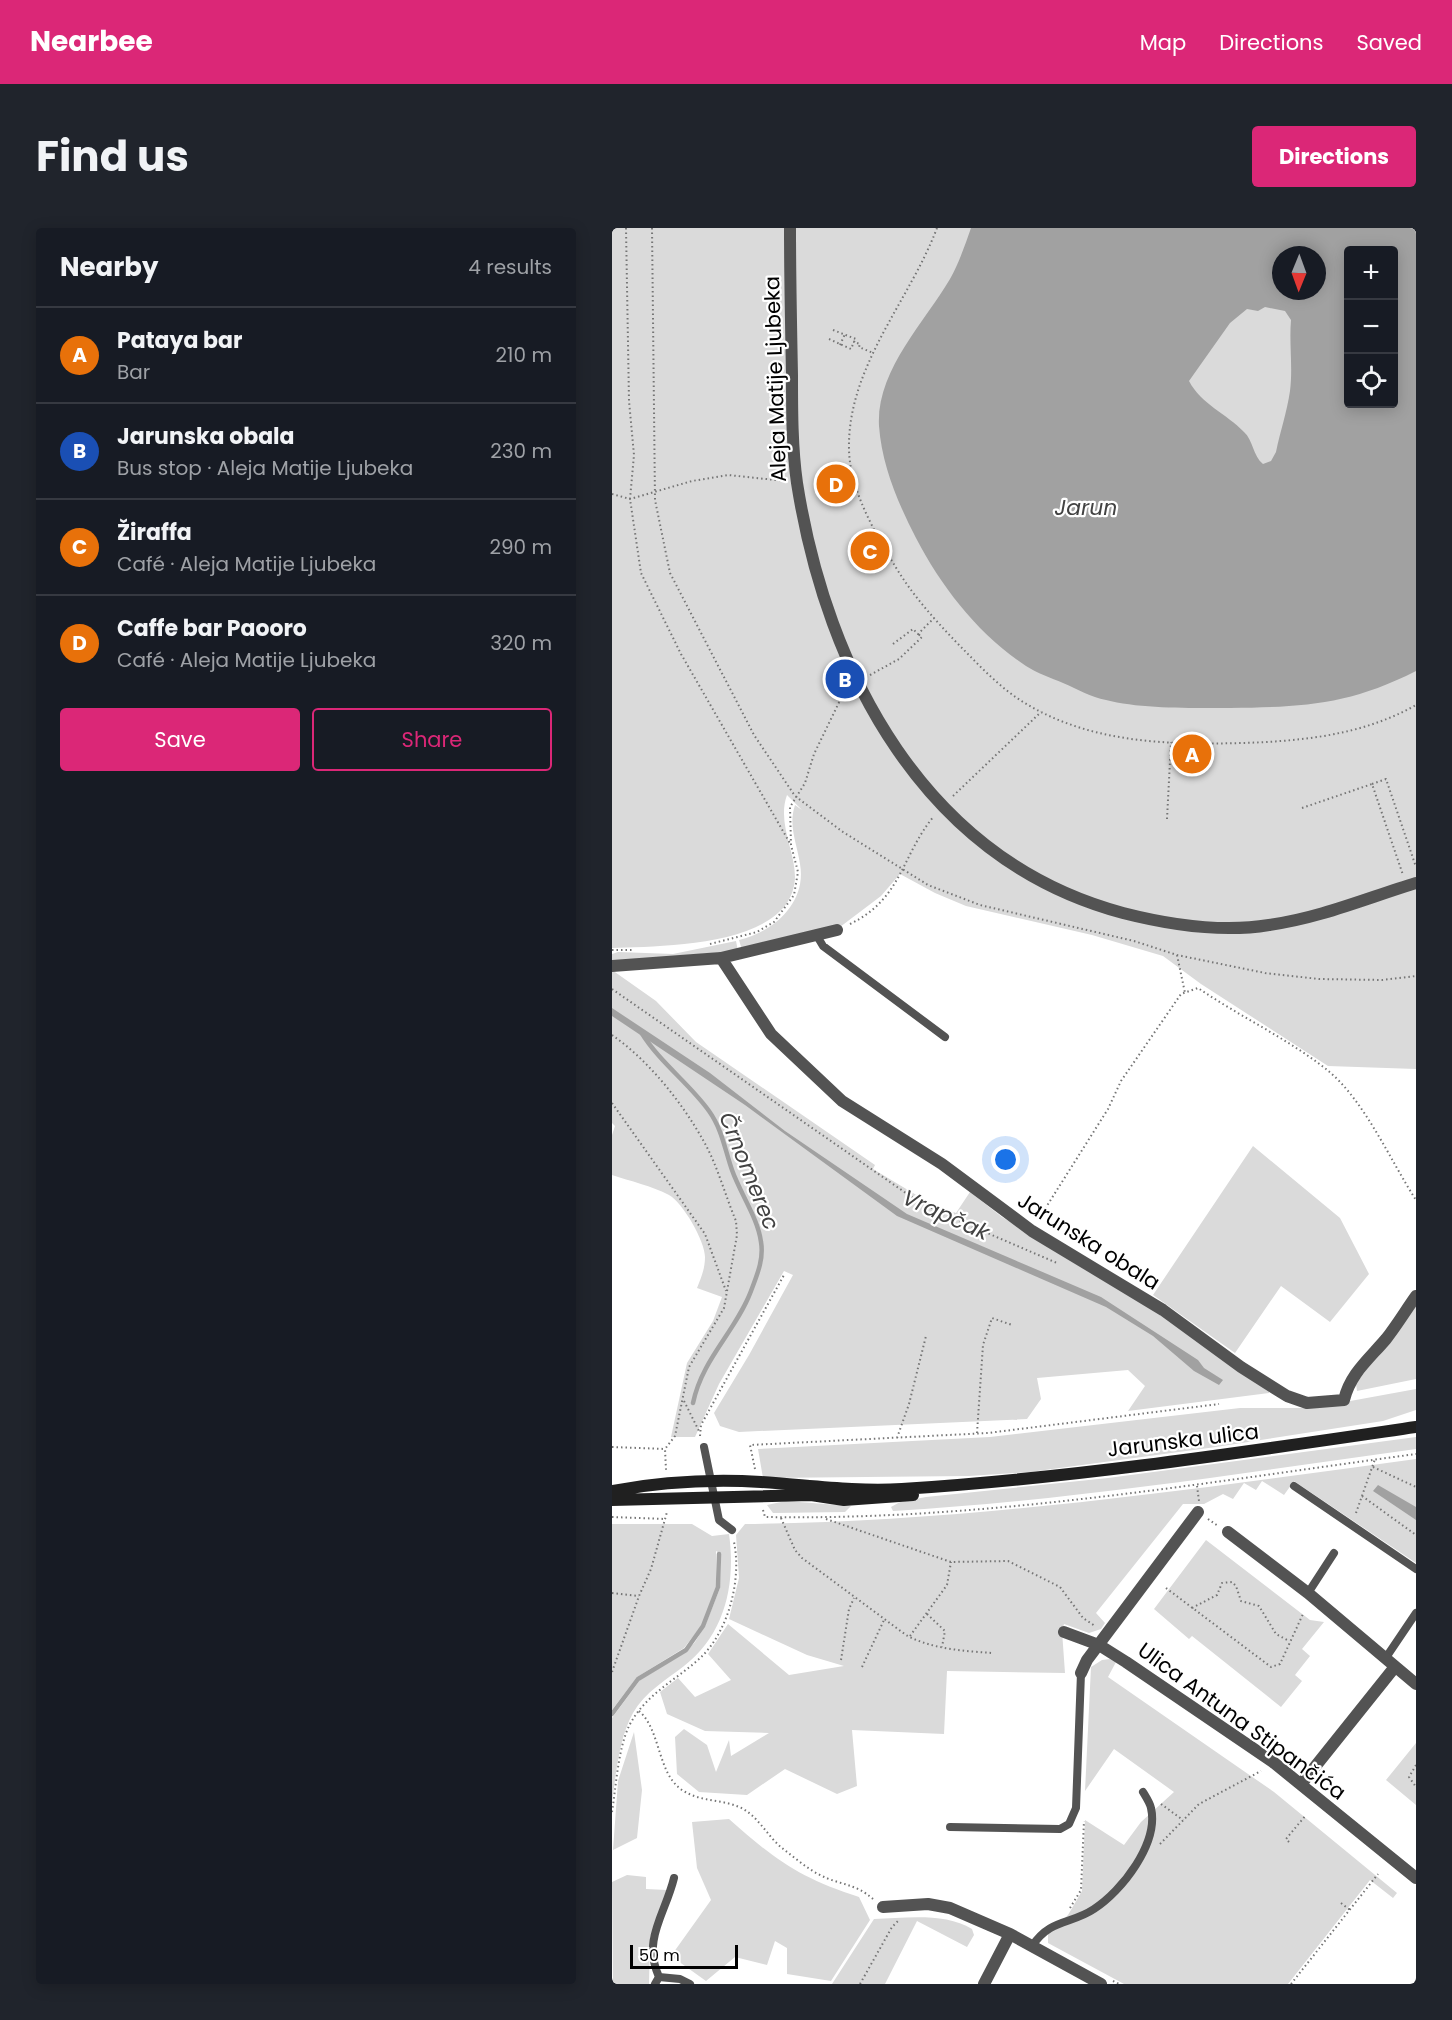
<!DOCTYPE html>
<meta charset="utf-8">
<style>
:root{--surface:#171b24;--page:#20242c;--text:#f1f3f6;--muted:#9ea1a6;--line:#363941;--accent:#db2777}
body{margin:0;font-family:Poppins,sans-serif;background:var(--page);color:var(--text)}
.controls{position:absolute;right:18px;top:18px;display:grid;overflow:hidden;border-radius:6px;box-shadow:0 3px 15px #0003}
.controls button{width:54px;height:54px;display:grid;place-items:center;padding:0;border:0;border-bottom:2px solid var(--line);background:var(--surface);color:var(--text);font:30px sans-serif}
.compass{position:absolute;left:660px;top:18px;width:54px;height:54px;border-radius:50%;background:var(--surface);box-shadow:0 3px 15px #0003;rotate:181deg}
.scale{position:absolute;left:18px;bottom:15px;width:108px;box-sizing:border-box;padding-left:6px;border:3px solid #000;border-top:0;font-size:16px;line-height:21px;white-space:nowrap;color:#000;-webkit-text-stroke:4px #fff;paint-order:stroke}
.you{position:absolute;left:394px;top:932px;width:21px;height:21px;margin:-15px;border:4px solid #fff;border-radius:50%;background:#1a73e8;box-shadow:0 0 0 9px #1a73e833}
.badge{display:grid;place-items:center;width:39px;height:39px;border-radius:50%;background:var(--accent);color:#fff;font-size:20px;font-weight:700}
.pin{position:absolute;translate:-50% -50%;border:3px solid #fff;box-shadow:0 2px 6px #0006}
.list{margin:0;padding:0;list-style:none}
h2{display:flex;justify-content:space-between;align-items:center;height:78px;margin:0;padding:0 24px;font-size:26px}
h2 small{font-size:20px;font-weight:400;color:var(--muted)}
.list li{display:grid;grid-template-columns:39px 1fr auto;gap:18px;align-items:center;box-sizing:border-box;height:96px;padding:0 24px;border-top:2px solid var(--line)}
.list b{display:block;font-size:22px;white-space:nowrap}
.list p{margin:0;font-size:20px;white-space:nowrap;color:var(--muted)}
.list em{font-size:20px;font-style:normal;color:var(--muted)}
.actions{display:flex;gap:12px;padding:18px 24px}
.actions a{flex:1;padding:14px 0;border:2px solid var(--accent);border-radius:6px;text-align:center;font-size:21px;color:var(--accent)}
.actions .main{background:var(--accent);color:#fff}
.icon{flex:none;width:33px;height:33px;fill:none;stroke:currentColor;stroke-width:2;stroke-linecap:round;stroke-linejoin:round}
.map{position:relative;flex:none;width:804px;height:1756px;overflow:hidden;border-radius:6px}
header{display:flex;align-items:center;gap:36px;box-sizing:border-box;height:84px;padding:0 30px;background:var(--accent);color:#fff}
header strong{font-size:28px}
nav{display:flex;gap:33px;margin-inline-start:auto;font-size:21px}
.intro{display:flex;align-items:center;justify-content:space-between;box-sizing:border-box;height:144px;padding:0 36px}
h1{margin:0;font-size:42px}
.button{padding:15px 27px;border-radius:6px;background:var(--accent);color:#fff;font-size:21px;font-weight:700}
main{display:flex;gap:36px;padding:0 36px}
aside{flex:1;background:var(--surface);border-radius:6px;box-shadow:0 3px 15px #0003}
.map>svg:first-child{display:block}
</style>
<header>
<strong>Nearbee</strong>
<nav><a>Map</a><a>Directions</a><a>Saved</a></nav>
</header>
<div class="intro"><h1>Find us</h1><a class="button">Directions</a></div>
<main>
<aside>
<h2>Nearby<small>4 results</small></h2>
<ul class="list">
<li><span class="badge" style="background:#e8710a">A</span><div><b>Pataya bar</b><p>Bar</p></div><em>210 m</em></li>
<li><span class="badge" style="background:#1a4fb4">B</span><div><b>Jarunska obala</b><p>Bus stop · Aleja Matije Ljubeka</p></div><em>230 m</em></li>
<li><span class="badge" style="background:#e8710a">C</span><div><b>Žiraffa</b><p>Café · Aleja Matije Ljubeka</p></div><em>290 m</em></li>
<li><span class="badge" style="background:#e8710a">D</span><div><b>Caffe bar Paooro</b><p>Café · Aleja Matije Ljubeka</p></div><em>320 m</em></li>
</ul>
<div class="actions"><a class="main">Save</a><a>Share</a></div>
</aside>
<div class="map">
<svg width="804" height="1756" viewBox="0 0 804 1756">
<rect width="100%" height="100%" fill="#fff"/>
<path fill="#dadada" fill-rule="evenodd" d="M0,0H804V841L716,838L589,756L551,728L480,707L354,678L323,665L288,646L269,668L228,699L130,722L127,712C162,704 195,674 188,636C185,615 176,598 183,577L190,582L175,567C165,595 183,622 183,649C181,720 47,718 0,720ZM736,22H782V176H736ZM669,27H705V63H669Z
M124,713L126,723L0,733V726L6,724L61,726Z
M0,742L44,773L84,814L263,937L261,941L316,974L344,985L358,964L390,989L544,1081L657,1161V1165L516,1183L533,1158L516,1142L425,1150L429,1171L415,1191L127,1204L108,1198L102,1185L137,1127L181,1047L172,1043L107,1156L83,1209H59L75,1135L101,1093L110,1069L85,1060C89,1050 93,1041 93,1029C93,1013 71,975 57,967C40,958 18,953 0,947V907L3,898L0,895Z
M641,918L728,990L757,1046L718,1094L669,1058L623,1125L541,1067Z
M804,1074V1151L745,1163L744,1156Z
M804,1161V1182L771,1193L604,1219L418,1244L357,1248L151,1250L146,1221L378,1209L628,1180H700Z
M804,1209V1221C630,1245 457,1273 281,1283L279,1279L288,1274L314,1269L496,1250Z
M804,1231V1335L682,1253L672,1267L650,1253L644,1262L632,1255L621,1271L611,1266L592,1276H571L484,1385L493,1395L489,1401L477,1405L452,1396L450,1403L453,1445L335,1443L332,1506L240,1502L245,1558L225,1566L173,1541L135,1567L87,1564L65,1546L63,1509L72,1501L95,1517L104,1544L117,1512L119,1528L157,1505L93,1503L55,1486L48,1464L66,1450L83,1469L119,1452L96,1426L116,1396L177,1447L232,1438L195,1427L117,1391L127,1350L124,1307L133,1296C359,1294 581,1261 804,1231Z
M174,1273L239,1278L233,1284L161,1285L155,1277Z
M0,1296H80L100,1308L117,1306C124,1356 113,1406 72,1438C54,1452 33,1464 21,1485C7,1510 4,1546 0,1574V1490L28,1452L74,1424L83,1414L93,1398L108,1360L109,1326L104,1323V1359L90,1397L72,1420L25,1449L0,1482Z
M594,1312L698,1392L712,1394L690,1421L698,1428L683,1447L690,1453L669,1479L580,1408L577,1411L542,1381Z
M498,1431L504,1434L496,1449L662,1564L785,1665L781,1670L758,1652L676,1756H512L436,1715V1706L456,1687L470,1663L473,1592L512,1617L529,1594L562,1564L502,1521L473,1563L479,1439L490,1432Z
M22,1504L30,1562L25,1610L1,1622L6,1553Z
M804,1515V1577L774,1552Z
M117,1591C163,1632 188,1650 247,1669L258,1692L219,1753L175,1746V1720L163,1713L155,1737L123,1729L94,1753L59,1728L99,1672L85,1640L80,1594Z
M15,1647L34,1649V1661L55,1662L38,1710L37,1756H1L0,1654Z
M262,1691C292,1690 333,1684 360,1701L362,1707L355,1719L305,1693L273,1756H220Z"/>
<path fill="#a1a1a1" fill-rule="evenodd" d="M359,0H804V443C737,477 692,479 618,480C582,480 528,481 494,472C479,469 465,461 451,455C439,450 425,445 414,438C367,407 330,360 304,310C286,275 270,238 267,198C264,143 312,95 338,51C347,35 353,17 359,0ZM736,22H782V176H736ZM669,27H705V63H669ZM653,79L673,83L679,92C677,116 681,139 678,163C675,184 668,204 664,224L659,233L651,236C641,228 641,212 632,204C615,186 589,176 577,153L618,95L635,81L646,83Z
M0,780L98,845L173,903L295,986L489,1069L586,1132L592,1140L611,1152L607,1157L582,1143L541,1108L494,1079L285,988L133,877L0,788Z
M766,1257L804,1279V1292L761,1263Z"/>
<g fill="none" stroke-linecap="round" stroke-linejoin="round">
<path stroke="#a1a1a1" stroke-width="4.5" d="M29,804C48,835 77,855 97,883C110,901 113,922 120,942C128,965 146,990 149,1014C152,1031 145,1047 139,1063C124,1103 90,1131 81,1175
M0,1486L26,1451L74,1422L91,1398L106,1359L107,1326"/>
<path stroke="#757575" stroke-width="2" stroke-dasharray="1.5 3" stroke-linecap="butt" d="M14,0L17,173L22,227L18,271L29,345L69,426L179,617
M40,0L43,272L58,345L142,507L183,568L231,604L316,657L368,677L522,713L565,727L653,745L707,751L770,752L804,748
M325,0C297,74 235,139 237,222C238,262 263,305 283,338C301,368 323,392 347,417C366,436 385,457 408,472C475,515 553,517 631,515C691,513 751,507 804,477
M221,102L244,111L242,114L248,116L247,119L261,125
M217,111L239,121L242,114
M228,117L233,106
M0,266L18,271L80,253L116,247L173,253
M281,416L301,401L306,406L322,390
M227,447L231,455
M258,447L287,431L310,409L306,406
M760,556L774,551L804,639
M341,568L429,484
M690,580L760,556L791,647
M555,591L559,514
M238,696C290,671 289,628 322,588
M98,716L145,704L162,694L182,667L186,644L179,617L178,579L193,555L202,526L234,460
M0,722H21
M565,727L573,765
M0,761L301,970L331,986L445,1035
M0,807C36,832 69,873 91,912C105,936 113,967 124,993L125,1007L112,1080L77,1139L63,1208L53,1221L54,1242
M0,875L93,1006L114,1063
M426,992L496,881L509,853L569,766L586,760C627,788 676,811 714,841C752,871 778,932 804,972
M72,1173L88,1205
M365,1205L371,1117L380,1090L400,1097
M88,1208L89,1197L172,1047
M285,1210L297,1176L314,1108
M0,1219L53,1221
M761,1239L804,1259
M143,1241L138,1217L376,1205L607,1176
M585,1258L587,1273
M750,1268L804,1307
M151,1282L153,1289C372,1293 588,1255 804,1226
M744,1285L763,1231
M0,1289L54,1291
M169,1290L183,1322L190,1330L294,1407C319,1421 352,1423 380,1425
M214,1291L339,1334L396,1333L448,1359L471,1390L483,1398
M596,1291L606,1298
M554,1360L659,1439L668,1436L691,1386
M0,1365L27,1368
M580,1380L605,1367L610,1355L620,1354L624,1358L629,1373L647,1378L664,1406L677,1413
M315,1386L333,1403L330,1419
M298,1408L335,1357L339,1334
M229,1432L237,1381L242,1370
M250,1439L272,1392
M0,1444L27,1368L39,1341L55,1284
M27,1483C49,1502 45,1545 70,1562C88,1574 109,1571 127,1579C145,1586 155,1608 170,1620C182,1629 194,1640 208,1647C227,1657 243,1655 261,1671
M804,1537L797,1549L804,1559
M549,1576L571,1592
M0,1584C4,1559 6,1521 17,1498C32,1468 62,1453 86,1432C116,1406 130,1352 122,1314
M677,1614L674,1611L694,1587
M548,1616L587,1576L649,1543
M729,1675L738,1682
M458,1680L469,1662L472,1593
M501,1753L507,1756
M0,1755V1756
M248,1756L280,1699L287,1692
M679,1756L766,1646"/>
<path stroke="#535353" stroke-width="8" d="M205,708L211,718L333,809
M92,1219L107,1292L120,1302
M682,1258L804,1341
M696,1365L722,1325
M773,1431L804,1385
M338,1599L448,1601L457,1596L464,1580L469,1445
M420,1718C439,1690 458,1697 482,1681C510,1663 547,1615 539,1580C538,1575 534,1569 531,1564
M47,1749C30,1711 53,1687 62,1650
M43,1756L47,1749L68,1751L78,1756"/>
<path stroke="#535353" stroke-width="12" d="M178,0C178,49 179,98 180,147C180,183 180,220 185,255C215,445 313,632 511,685C558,697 609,705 657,697C708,690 755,670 804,655
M109,730L159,806L230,873L330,936L420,1003L551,1082L629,1139L675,1168L695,1175L732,1172C738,1146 757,1131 774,1111C785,1097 794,1082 804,1068
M0,738L109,730L225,702
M616,1304L696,1365L804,1456
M452,1404L487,1417L514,1434L661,1534L804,1650
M469,1445L475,1432L586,1284
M690,1555L782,1440
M271,1679L316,1676L338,1680L398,1706L489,1756
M372,1756L398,1706"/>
<path stroke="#202020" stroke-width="12" d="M0,1263C49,1254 99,1251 149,1254C196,1257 243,1264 290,1261C462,1250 633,1224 804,1199
M0,1272L199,1267L232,1272L301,1267"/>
</g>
<g text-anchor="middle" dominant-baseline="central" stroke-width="4.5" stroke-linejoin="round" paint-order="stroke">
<g font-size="21" fill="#000" stroke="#fff">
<text transform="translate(163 151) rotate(-92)">Aleja Matije Ljubeka</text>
<text transform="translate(477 1013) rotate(32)">Jarunska obala</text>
<text transform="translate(571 1212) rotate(-7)">Jarunska ulica</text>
<text transform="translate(630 1493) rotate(36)">Ulica Antuna Stipančića</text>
</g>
<g font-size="22" font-style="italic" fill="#424242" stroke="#fff">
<text x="474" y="279">Jarun</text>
<text transform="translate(137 943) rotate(68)">Črnomerec</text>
<text transform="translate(334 987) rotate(24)">Vrapčak</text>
</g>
</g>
</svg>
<div class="controls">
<button>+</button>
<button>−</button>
<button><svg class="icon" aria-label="locate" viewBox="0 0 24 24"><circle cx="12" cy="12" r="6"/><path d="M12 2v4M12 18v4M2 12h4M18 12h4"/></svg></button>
</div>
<svg class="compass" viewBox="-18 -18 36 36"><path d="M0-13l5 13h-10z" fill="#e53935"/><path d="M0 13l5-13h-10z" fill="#9ea1a6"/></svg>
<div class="scale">50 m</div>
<div class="you"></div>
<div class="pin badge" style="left:580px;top:526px;background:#e8710a">A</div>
<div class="pin badge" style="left:233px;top:451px;background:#1a4fb4">B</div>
<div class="pin badge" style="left:258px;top:323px;background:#e8710a">C</div>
<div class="pin badge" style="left:224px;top:256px;background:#e8710a">D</div>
</div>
</main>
